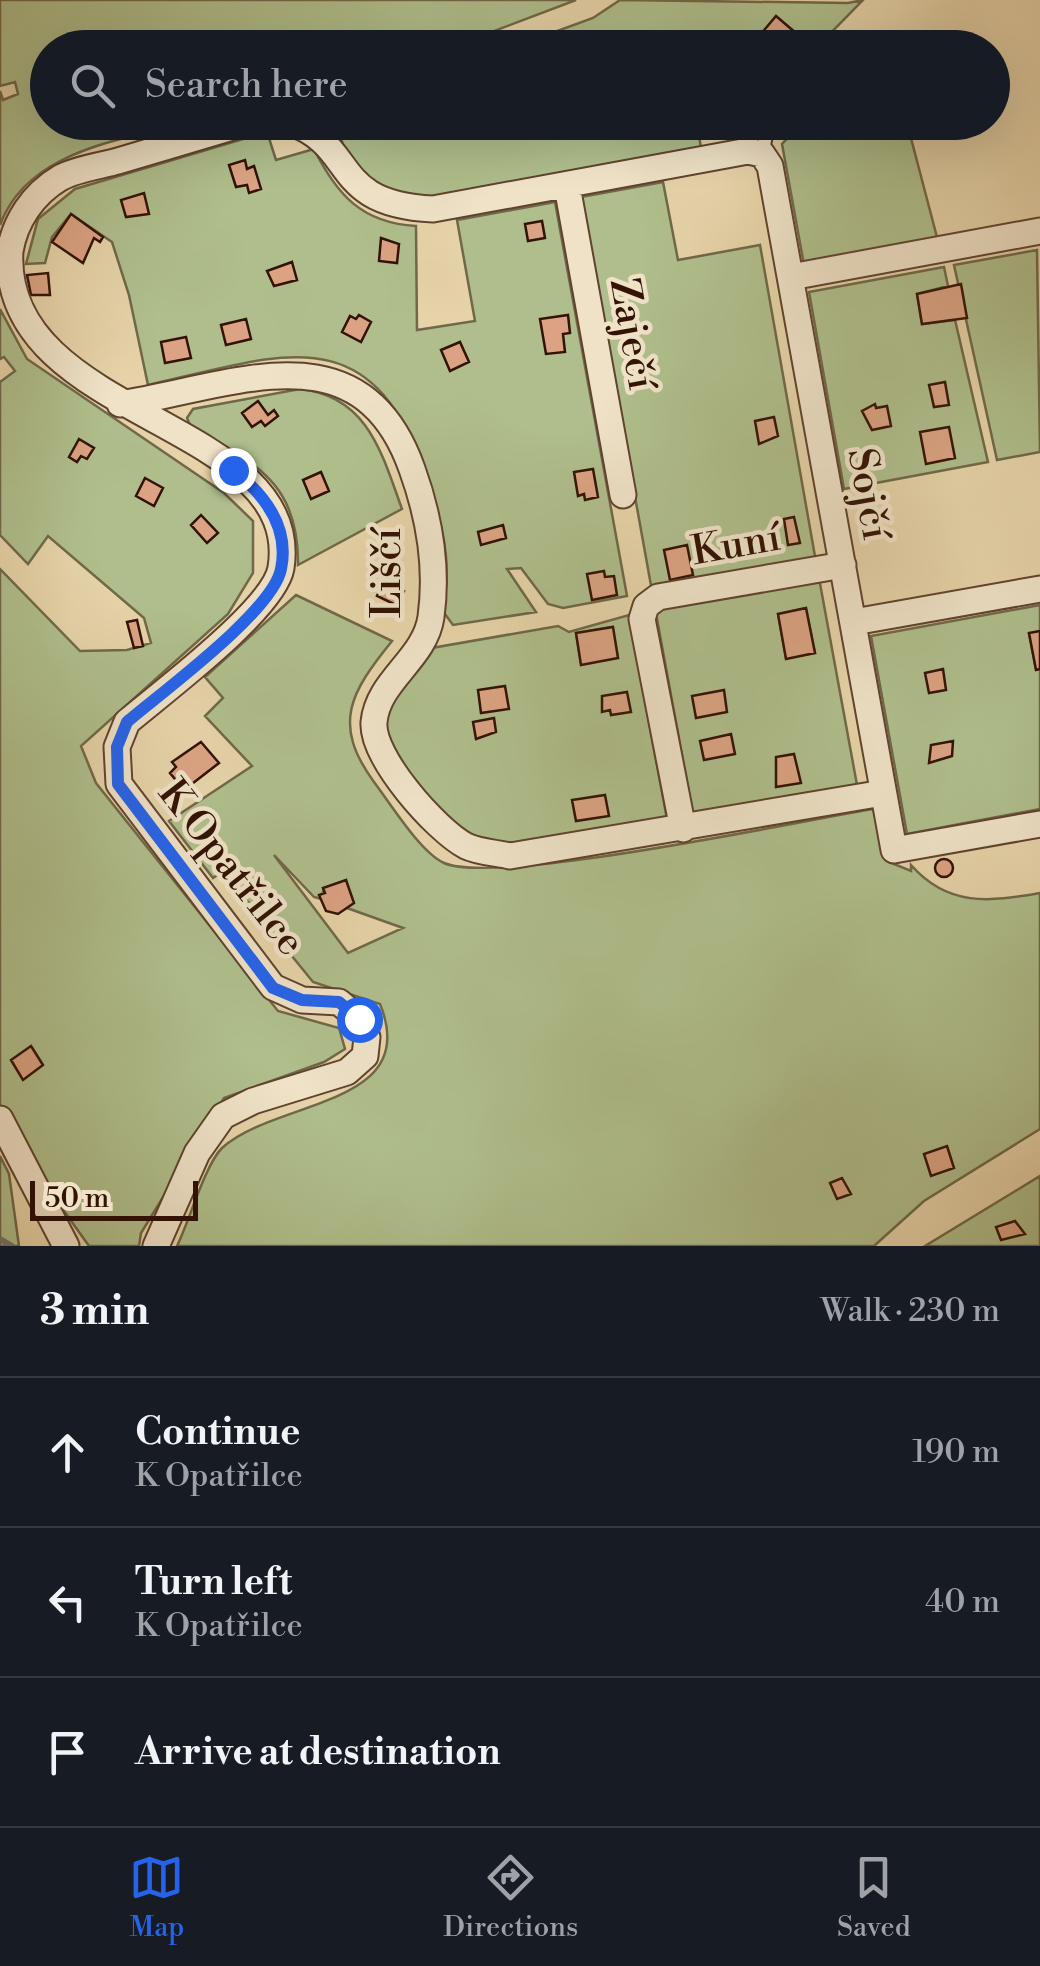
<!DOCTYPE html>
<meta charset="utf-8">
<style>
:root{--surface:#171b24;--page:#20242c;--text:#f1f3f6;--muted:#9ea1a6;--line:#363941;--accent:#2563eb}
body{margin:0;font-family:"Libre Bodoni",serif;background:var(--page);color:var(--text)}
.scale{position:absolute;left:30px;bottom:25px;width:168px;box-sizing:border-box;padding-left:10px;border:5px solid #321304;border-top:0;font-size:28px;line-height:35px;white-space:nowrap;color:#321304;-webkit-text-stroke:8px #efe2c7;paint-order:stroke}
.stop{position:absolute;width:30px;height:30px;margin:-22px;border:8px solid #2563eb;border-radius:50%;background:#fff}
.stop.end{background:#2563eb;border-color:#fff;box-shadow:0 2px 10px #0008}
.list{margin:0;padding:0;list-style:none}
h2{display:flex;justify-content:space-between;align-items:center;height:130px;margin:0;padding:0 40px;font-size:42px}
h2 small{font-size:32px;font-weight:400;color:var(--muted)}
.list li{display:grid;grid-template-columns:65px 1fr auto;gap:30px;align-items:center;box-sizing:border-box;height:150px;padding:0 40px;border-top:2px solid var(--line)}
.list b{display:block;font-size:38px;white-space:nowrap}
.list p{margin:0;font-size:32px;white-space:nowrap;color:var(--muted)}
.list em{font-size:32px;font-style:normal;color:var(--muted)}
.icon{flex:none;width:55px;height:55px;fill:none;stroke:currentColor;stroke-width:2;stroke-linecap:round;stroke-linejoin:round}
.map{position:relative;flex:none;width:1040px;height:1246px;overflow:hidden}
.search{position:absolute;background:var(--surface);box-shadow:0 10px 40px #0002;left:30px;right:30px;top:30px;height:110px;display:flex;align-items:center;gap:25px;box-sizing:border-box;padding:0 35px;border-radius:55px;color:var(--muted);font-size:38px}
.sheet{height:580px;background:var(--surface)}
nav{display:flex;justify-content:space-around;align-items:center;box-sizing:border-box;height:140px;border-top:2px solid var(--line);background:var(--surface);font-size:28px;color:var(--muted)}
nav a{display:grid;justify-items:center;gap:5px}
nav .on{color:var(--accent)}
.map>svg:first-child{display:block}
</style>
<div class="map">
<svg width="1040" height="1246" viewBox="0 0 1040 1246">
<rect width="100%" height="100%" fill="#e6d3a9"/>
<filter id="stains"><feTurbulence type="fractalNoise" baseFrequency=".002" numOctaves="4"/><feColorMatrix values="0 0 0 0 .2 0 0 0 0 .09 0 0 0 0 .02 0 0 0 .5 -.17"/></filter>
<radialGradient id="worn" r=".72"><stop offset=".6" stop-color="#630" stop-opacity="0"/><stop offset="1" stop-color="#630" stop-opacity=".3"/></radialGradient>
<path fill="#afbe8c" stroke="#706848" stroke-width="2.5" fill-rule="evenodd" d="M0,0H576L452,47L48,48V122L180,123C115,142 27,152 0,225V91L3,100L18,94L15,82L0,86Z
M620,0L848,3L863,0L817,47H786L797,34L776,17L774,47L511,48L593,18Z
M662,122L665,137L683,133L681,123H697L701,148L426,198L377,188L346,152L335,123Z
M802,123H907L938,241L804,265L782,144Z
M267,132L276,160L314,149C337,195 362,223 416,226L417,330L475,321L457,220L555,202L627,596L563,608L548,604L521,568L507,569L536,612L453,625L442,610C454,561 441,522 426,476C371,314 282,355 148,385L129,295L112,242L71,214L52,237L45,263L26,264L38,219L75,189Z
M663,182L678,260L760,245L816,562L652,591L581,197Z
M1037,250L1040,452L997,460L954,265Z
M944,267L948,286L917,294L922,324L955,320L988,462L844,489L809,292Z
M0,309L27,359L224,493L253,521V573L228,614L81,746L96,783L278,1011L339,1028L345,1049L324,1062L224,1098L141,1233L139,1246H89L34,1169L0,1107V569L80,651L127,650L151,643L144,618L48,536L28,564L0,535V382L15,371L4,357L0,359Z
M300,389C368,396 382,454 402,509L298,565C299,481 254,464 190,425L187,418L193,409Z
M819,578L857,785L693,815L655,608ZM806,608L815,653L786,658L778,614Z
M296,595L392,641C351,692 331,723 374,782C390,803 420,852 444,863C496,886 800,821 873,809L889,862L911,871V865C948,907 989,902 1040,893V1129L924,1201L874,1246H177C189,1222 205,1165 222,1148C276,1099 422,1107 380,1004L313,982L223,871L213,878L169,821L252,766L205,716L223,698L205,677ZM274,855L314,897L321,899L324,888L346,880L347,908L403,928L348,953Z
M1040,605V631L1029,634L1036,669H1040V809L907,834L871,636Z
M629,615L667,819L519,846L480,843L438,813L387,742L382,717L426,649L558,626L569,632ZM612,627L618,658L581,664L576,633Z
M0,1156L9,1174L19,1246H0Z
M1040,1176V1246H925Z"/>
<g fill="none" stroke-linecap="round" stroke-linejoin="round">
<path stroke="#6f756b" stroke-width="6" d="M0,1239L12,1246"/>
</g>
<path fill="#dba383" stroke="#321304" stroke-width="2.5" d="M776,16L797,34L786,48H774L760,35Z
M245,160L247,169L254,166L261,189L249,193L247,185L236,187L229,165Z
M144,193L149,214L126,217L121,200Z
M71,214L103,237L100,242L94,238L83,263L52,242Z
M542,221L545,238L528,241L525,224Z
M381,238L399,244L397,263L379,261Z
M292,262L297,280L274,286L267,271Z
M48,273L50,295H31L27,275Z
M961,284L967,318L922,324L917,294Z
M359,315L371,322L361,342L342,332L350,316L356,319Z
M568,315L570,333L563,334L565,352L546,354L540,319Z
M246,319L251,339L226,345L221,325Z
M186,337L191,358L165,363L161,342Z
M460,342L469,362L450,371L441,350Z
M945,382L949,405L934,407L929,385Z
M258,401L268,415L274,410L278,416L265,426L261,421L252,427L242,413Z
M875,404L876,408L887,406L891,426L872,430L862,411Z
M774,417L778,436L759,444L755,421Z
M949,427L955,458L926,464L920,432Z
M79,439L94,448L87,459L81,456L77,462L69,457Z
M593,469L598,497L585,500L584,494L578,496L574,472Z
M321,472L329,491L311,499L303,480Z
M145,478L163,488L154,506L136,496Z
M201,515L218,533L207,543L191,525Z
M794,517L800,543L788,545L784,519Z
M503,525L506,538L481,545L478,532Z
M687,545L693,575L670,580L664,550Z
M604,571L605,577L614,576L617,595L592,600L587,574Z
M384,581L404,591L396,605L377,596Z
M806,608L815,653L786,659L778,614Z
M137,620L143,646L134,648L127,622Z
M613,627L618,658L581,665L576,633Z
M1040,631V669L1036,670L1029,633Z
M943,669L946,690L929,693L925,673Z
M505,686L509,709L481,713L478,690Z
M724,690L727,712L696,718L692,696Z
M627,692L631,712L611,715L610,710L602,712V696Z
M494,718L496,732L476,739L473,722Z
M731,734L735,754L704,760L700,741Z
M953,741L952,756L929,763L931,745Z
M201,742L219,763L184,790L170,773L176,767L172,762Z
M794,754L801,783L776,787V757Z
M605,795L609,816L576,821L572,800Z
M935 868a9 9 0 1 1 18 0a9 9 0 1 1-18 0Z
M346,880L354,903L338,914L326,911L319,895L325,893L323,888Z
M31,1046L43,1065L23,1080L11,1060Z
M947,1146L954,1168L931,1176L924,1154Z
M842,1178L851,1194L837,1199L830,1183Z
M1015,1221L1025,1234L1001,1240L996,1227Z"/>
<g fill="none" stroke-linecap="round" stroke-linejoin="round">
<g stroke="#5f432d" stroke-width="16">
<path id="service" d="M762,154L769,122"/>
</g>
<g stroke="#5f432d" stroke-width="29">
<path id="minor" d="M289,122C359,146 328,204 433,209L748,151L762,154L770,166L894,850L1040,824
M567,186L623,495
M791,277L1040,231
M120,404C234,386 361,325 412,469C429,516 438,566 431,617C425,659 378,680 374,722C371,757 436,830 466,846C478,852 497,853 510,856L883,793
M854,622L1040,589
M683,829L642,619L646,606L658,597L843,565
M0,1119L66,1246
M156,1246L197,1153L223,1116L253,1101L347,1072L365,1056L367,1037L359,1019L339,1002L302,1000L273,987L119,784L117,747L127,722C161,693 274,609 281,568C304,419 0,421 10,251C15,221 33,194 60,178C76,169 100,166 118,161C162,148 205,135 249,122"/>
</g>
<use href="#service" stroke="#efe2c7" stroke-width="12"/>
<use href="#minor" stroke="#efe2c7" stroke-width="25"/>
</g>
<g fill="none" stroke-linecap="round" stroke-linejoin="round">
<path stroke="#2563eb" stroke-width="12" d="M233,470C264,494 290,526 281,569C273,611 162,692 127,722L117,747L118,784L273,988L302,1000L339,1002L359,1019"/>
</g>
<g text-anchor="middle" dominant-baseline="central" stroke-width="9" stroke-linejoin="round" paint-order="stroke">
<g font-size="40" fill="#321304" stroke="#efe2c7">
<text transform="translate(632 334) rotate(80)">Zaječí</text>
<text transform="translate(868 494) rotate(80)">Sojčí</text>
<text transform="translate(736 545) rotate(-10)">Kuní</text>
<text transform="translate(388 573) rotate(-90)">Liščí</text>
<text transform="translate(231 868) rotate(52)">K Opatřilce</text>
</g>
</g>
<rect width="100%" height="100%" filter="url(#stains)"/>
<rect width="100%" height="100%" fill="url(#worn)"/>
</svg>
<div class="scale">50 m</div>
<div class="stop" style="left:359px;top:1019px"></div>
<div class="stop end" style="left:233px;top:470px"></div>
<div class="search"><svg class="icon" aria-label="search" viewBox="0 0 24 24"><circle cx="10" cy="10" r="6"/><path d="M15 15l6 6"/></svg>Search here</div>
</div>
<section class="sheet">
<h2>3 min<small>Walk · 230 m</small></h2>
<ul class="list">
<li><svg class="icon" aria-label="ahead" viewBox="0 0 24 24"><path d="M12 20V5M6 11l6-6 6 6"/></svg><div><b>Continue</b><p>K Opatřilce</p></div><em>190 m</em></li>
<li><svg class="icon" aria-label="left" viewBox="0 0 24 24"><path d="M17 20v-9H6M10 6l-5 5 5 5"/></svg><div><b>Turn left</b><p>K Opatřilce</p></div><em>40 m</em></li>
<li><svg class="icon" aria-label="arrive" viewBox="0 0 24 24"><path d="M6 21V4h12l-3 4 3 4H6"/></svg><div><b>Arrive at destination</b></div></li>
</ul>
</section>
<nav>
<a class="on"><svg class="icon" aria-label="map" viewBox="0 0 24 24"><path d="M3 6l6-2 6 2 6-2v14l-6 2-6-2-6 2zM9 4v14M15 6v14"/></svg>Map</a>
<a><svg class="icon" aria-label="directions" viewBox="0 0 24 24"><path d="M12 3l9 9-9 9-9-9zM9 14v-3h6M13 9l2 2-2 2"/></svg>Directions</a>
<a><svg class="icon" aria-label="saved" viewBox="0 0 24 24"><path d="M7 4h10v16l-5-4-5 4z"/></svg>Saved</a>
</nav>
